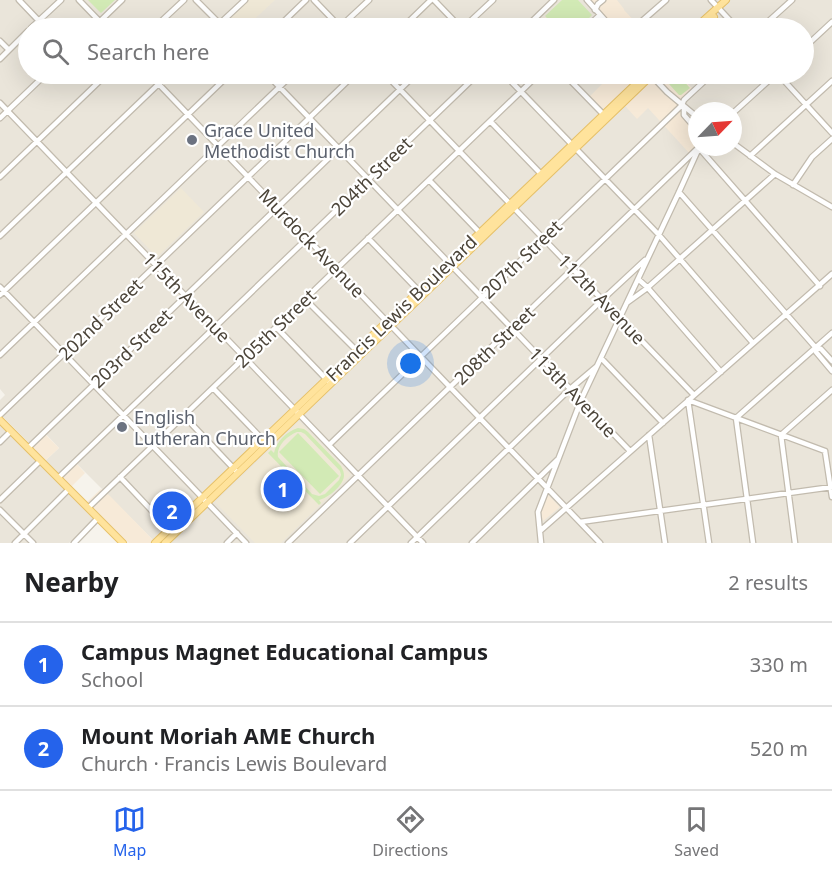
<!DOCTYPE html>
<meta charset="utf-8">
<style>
:root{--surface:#fff;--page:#f2f2f2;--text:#202124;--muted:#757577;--line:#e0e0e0;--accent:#2563eb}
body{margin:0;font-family:"Noto Sans",sans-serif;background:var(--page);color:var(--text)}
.compass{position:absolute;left:688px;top:102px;width:54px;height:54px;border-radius:50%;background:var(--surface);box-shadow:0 6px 24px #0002;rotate:65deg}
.you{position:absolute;left:411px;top:364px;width:21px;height:21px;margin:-15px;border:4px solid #fff;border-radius:50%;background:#1a73e8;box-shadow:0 0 0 9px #1a73e833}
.badge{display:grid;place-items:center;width:39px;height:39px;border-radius:50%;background:var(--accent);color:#fff;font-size:20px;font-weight:700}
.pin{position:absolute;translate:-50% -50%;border:3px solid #fff;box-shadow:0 2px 6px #0006}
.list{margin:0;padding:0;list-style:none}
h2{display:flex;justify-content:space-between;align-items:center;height:78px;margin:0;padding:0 24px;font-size:26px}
h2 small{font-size:20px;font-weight:400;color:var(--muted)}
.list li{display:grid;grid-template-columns:39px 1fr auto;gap:18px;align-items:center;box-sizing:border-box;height:84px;padding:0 24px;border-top:2px solid var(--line)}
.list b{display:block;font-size:22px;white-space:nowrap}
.list p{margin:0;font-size:20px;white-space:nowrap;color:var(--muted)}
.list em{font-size:20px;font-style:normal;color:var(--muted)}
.icon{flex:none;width:33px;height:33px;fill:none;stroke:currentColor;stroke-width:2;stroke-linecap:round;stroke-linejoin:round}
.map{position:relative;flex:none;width:832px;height:543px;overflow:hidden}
.search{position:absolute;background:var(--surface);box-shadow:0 6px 24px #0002;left:18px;right:18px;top:18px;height:66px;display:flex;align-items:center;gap:15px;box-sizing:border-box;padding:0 21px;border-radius:33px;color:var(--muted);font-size:22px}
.sheet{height:246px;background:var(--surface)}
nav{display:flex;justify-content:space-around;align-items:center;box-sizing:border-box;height:84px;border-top:2px solid var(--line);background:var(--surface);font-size:16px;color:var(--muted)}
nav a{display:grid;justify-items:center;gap:3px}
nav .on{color:var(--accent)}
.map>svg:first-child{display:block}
</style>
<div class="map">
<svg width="832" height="543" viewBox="0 0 832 543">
<rect width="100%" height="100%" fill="#f6f3ec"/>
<path fill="#eae5da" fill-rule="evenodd" d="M0,0H832V543H156L73,460L58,474L45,461L59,448L43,431L30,444L0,414V400L5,395L0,389ZM28,28H804V74H28ZM697,111H733V147H697Z
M0,424L94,519L69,543H0Z"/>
<path fill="#f7ead8" d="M591,0H617L624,9V10L641,28H588L603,14Z
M595,74H678L693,89L680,101L682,116L697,134V147L690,154L648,108L637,119L617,97L604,110L590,96L603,83Z
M42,431L59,448L45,461L30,444Z
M73,460L85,473L72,486L58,474Z
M101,489L110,496L156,543H129L87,502Z
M548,495L560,507L543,521L541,512Z"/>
<path fill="#efe8d6" d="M248,0H275L245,28H227L224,24Z
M545,16L557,28H532Z
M181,188L204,212L157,257L134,233Z
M299,421L351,475L281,543H255L215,502Z"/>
<path fill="#d2eab5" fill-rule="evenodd" d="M88,0H115L101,13Z
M562,0H578L592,15L579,28H557L545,16Z
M678,75L690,88L681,95H679L669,84Z
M298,428L304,429L308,432L341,466C343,470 344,472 344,476C343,486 328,498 319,500L321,503L319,505L268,453L271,450L274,453C276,442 287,431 298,428ZM297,432H301L305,434L340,471L341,475L339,480L325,494L319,496L312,494L278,457C276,446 287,436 297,432Z
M298,433L339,476L320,494L279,452Z"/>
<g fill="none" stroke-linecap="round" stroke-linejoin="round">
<g stroke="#c2bbae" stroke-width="7">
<path id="minor" d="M19,0L39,21
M79,0L106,28
M196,0L224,28
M314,0L341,28
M434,0L461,28
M587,0L612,28
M711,0L737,28
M595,10L598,4L603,0
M31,28L61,0
M93,28L122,0
M154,28L184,0
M215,28L245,0
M277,28L306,0
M339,28L369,0
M402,28L431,0
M463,28L493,0
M525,28L554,0
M586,28L600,15
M634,28L666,0
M761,28L792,0
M0,41L9,50
M804,48L832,22
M0,59L28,31
M149,74L600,543
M267,74L630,451
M385,74L694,395
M504,74L659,235L753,343
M564,74L603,114
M650,74L667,92L697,117
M778,74L832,133
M0,103L423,543
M684,107V115L697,130
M733,113L776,74
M0,118L46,74
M490,121L542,175
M733,143L775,174L832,207
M699,148L820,286
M750,156L832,81
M0,177L107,74
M429,180L481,234
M793,185L812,157L832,139
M679,192L816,348V352L832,371
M0,236L169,74
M368,238L420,292
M638,279L647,287L721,372
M0,287L246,543
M0,295L230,74
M305,299L358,352
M628,302L646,289L775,174
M276,327L328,381
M816,348L821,349L832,361
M0,355L293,74
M601,358L663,423
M213,388L267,444
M0,415L355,74
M184,416L237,472
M649,435L665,543
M0,442L11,431
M329,445L678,109L682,105L684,100L712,74
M28,448L416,74
M825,451L832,497
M120,477L169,529
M58,478L478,74
M0,500L40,461
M88,508L539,74
M0,510L33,543
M580,522L832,487
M540,531L832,274
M15,543L69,489
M74,543L98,518
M227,543L237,533
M288,543L699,147
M350,543L602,300L645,260
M411,543L570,389L596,367
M472,543L557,460
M541,543L538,512L581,400L679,192L698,150
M709,543L688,400L825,451
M753,543L736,418L832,333
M795,543L781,435L832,390"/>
</g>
<g stroke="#e6c16a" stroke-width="8">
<path id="major" d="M695,28L726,0
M701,28L714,17
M0,420L123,543
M155,543L646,74
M165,543L653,74"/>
</g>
<use href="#minor" stroke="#fff" stroke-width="4.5"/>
<use href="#major" stroke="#ffe39c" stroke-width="6"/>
</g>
<g fill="#6b7280" stroke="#fff" stroke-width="2">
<circle cx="192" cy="140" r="6"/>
<circle cx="122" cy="427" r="6"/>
</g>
<g text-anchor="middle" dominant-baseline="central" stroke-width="4.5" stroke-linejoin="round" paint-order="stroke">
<g font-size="18" fill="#5b616d" stroke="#fff" text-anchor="start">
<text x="204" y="130">Grace United<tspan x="204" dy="21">Methodist Church</tspan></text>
<text x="134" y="417">English<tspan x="134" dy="21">Lutheran Church</tspan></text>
</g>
<g font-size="18" fill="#4b4439" stroke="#fff">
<text transform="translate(371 176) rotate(-44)">204th Street</text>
<text transform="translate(312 243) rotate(46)">Murdock Avenue</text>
<text transform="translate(521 259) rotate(-44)">207th Street</text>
<text transform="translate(187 297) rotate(46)">115th Avenue</text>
<text transform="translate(602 299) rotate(46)">112th Avenue</text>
<text transform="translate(401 308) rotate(-44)">Francis Lewis Boulevard</text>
<text transform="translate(100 319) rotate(-44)">202nd Street</text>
<text transform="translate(275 328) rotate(-44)">205th Street</text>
<text transform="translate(494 345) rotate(-44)">208th Street</text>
<text transform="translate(131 348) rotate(-44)">203rd Street</text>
<text transform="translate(573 392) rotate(46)">113th Avenue</text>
</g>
</g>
</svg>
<svg class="compass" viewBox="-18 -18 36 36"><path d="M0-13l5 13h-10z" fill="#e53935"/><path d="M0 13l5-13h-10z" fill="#757577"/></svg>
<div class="you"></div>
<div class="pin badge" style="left:283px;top:489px">1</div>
<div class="pin badge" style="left:172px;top:511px">2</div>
<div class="search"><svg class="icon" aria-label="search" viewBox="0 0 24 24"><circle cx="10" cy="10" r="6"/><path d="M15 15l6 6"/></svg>Search here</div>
</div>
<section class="sheet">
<h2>Nearby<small>2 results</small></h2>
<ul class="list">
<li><span class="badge">1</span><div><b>Campus Magnet Educational Campus</b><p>School</p></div><em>330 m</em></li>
<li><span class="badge">2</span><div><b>Mount Moriah AME Church</b><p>Church · Francis Lewis Boulevard</p></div><em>520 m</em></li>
</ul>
</section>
<nav>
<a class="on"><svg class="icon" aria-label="map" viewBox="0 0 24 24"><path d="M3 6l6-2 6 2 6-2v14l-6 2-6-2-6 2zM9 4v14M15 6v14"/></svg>Map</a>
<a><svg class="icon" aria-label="directions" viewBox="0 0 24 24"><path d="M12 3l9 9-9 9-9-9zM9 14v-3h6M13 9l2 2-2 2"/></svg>Directions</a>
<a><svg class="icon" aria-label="saved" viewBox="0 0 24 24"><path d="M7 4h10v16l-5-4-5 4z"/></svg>Saved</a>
</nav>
